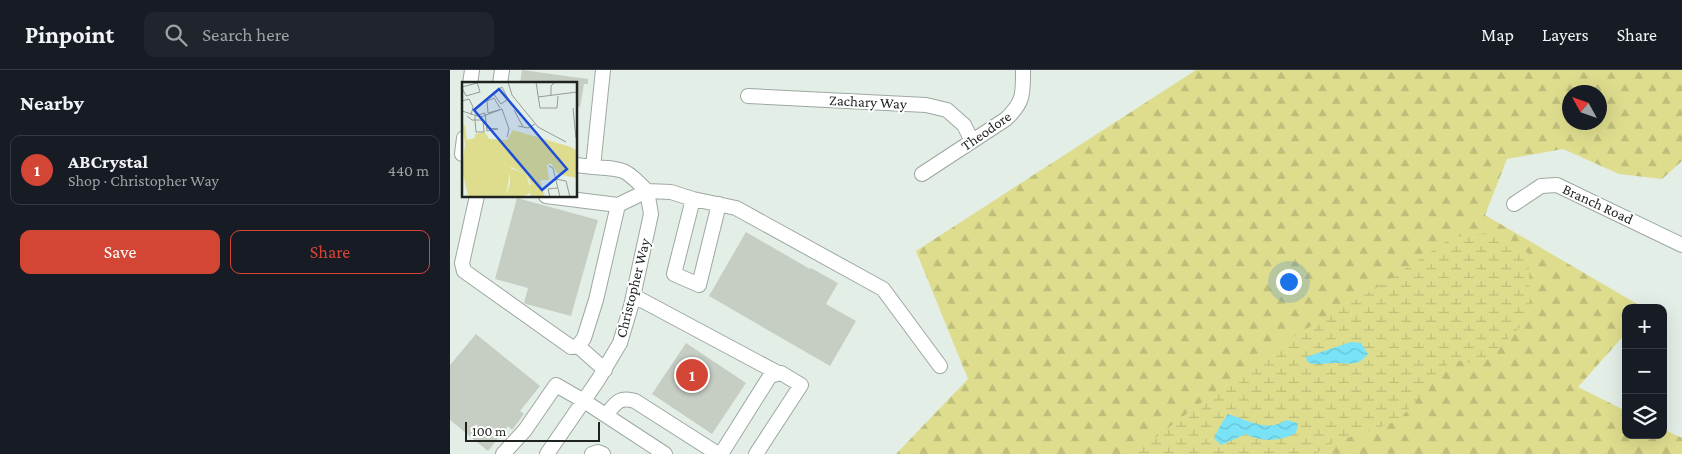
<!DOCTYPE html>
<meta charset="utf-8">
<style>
:root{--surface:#171b24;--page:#20242c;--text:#f1f3f6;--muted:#9ea1a6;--line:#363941;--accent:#d34636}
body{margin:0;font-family:"Crimson Pro",serif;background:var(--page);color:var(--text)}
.controls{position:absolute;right:15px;bottom:15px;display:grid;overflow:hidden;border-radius:10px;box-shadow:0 5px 20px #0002}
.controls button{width:45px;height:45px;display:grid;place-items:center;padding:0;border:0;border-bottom:1px solid var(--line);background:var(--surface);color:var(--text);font:25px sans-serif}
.compass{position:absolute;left:1112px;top:15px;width:45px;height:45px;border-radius:50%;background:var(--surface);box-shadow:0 5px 20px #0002;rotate:310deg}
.scale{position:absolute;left:15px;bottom:12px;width:135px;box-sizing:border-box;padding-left:5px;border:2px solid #1f2320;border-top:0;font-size:14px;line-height:18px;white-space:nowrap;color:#1f2320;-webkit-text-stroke:4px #fff;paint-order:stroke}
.you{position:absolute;left:838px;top:211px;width:18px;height:18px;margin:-12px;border:4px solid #fff;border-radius:50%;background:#1a73e8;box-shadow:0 0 0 8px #1a73e833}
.badge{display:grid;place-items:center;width:32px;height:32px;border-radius:50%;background:var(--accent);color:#fff;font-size:16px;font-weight:700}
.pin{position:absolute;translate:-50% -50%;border:2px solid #fff;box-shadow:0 1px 5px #0006}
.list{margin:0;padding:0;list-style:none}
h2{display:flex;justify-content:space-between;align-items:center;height:65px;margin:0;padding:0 20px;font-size:21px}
h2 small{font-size:16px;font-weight:400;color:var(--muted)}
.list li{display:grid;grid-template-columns:32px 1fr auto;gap:15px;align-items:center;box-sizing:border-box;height:70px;margin:0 10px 10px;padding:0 10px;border:1px solid var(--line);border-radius:10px}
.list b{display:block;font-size:19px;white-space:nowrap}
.list p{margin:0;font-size:16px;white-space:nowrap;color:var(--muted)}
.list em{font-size:16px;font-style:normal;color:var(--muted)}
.actions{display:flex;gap:10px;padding:15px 20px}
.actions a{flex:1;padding:11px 0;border:1px solid var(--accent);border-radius:10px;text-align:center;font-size:18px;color:var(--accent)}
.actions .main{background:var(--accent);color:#fff}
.icon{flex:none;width:28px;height:28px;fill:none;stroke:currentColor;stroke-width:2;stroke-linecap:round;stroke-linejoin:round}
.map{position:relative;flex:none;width:1232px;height:384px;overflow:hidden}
header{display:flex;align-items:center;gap:30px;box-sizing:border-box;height:70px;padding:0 25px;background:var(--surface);border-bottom:1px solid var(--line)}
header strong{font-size:24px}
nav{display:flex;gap:28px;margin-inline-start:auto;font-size:18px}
.search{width:350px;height:45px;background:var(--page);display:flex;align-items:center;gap:12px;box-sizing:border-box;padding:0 18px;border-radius:10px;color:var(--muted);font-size:19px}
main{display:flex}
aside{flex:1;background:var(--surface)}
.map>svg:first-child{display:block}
</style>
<header>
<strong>Pinpoint</strong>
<div class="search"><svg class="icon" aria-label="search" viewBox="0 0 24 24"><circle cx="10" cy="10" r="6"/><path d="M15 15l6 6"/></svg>Search here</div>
<nav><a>Map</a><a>Layers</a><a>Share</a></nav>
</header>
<main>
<aside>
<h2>Nearby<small></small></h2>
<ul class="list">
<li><span class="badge">1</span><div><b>ABCrystal</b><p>Shop · Christopher Way</p></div><em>440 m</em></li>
</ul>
<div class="actions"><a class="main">Save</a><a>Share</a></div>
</aside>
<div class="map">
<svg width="1232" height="384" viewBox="0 0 1232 384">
<defs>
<pattern id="forest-firs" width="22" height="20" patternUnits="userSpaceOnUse" patternTransform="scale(1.25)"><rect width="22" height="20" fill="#dedd8e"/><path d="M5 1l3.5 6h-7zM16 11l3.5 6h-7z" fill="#bebd7a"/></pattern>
<pattern id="wetland-marsh" width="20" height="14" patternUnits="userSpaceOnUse" patternTransform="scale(1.25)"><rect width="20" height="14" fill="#dedd8e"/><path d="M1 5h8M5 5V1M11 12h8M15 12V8" fill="none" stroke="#bebd7a"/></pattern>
<pattern id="water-waves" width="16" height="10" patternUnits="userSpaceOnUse" patternTransform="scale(1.25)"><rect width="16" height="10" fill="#79e2f6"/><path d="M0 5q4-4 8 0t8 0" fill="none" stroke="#68c2d3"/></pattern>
</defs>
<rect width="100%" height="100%" fill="#e3eee7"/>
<path fill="url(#forest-firs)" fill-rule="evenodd" d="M746,0H1232V91L1212,109L1169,104L1113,79L1057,89L1035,145L1194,238H1176V263L1128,317L1176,341V365H1213V359L1232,368V384H446L518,309L466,181ZM1120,22H1150V52H1120Z"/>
<path fill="url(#wetland-marsh)" d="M1046,162L1079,184L1080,247L1031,296L1002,289L948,351L882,373L865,384H684L820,280L926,218L1003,167Z"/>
<path fill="url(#water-waves)" d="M901,272L911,273L918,284C907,297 900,293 885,293C874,293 867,296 857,292L856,287Z
M778,344C798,350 817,363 836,350L848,353L846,363C831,371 812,373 796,364L771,375L764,368L770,356Z"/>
<path fill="#c6cdc3" d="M72,0L138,9V14H134L130,37L126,36V14H70Z
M67,128L148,150L121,246L76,234L74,233L78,218L45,209Z
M296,162L360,199L361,198L388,213L376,234L406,251L380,296L259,226Z
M26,264L90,316L70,341L74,344L62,360L58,356L38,381L0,350V295Z
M236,273L296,313L262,364L202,324Z"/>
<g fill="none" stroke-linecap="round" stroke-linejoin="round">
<g stroke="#9da8a1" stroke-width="16">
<path id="minor" d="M20,14L22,0
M50,14L52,0
M298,26L476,35L497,40L514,55L522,71
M12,84L14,68
M126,95L143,97L153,0
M143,97C175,99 174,98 197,121
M472,104L556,49C574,32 573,24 573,0
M27,126L12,193L14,201L121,277L128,276L134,268L146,230L168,135L197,121L221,122L243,129L286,138L433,219L490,296
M96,126L168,135
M243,129L224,204L249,215L269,134
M1064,134L1091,116L1107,115L1232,175
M184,226L328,303
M128,276L155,300
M156,345C166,333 169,326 185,331L268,384
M53,384L75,360L106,315L134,331L215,384
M97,384L148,310L170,273L181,236L201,144L197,121
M142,384L148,382L153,384
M271,384L320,306L331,303L351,315L306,384"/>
</g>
<use href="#minor" stroke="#fff" stroke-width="14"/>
</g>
<g text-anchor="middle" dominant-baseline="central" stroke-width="4" stroke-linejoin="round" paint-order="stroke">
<g font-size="15" fill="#1f2320" stroke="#fff">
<text transform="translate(418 32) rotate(3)">Zachary Way</text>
<text transform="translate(536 61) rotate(-35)">Theodore</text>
<text transform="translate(1148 134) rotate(25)">Branch Road</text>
<text transform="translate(183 218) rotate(-76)">Christopher Way</text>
</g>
</g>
<g transform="translate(12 12)">
<rect width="115" height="115" fill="#e3eee7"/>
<path d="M48,86L64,92L68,106L56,113H44L48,102Z" fill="#dedd8e"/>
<path d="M0,43H3L5,58L13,56V52L23,50L27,57L45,58L51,48L109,65L115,69V96L96,92L89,81L85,83L87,98H78L83,115H69L68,111L60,115H0L6,113L0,89L3,62ZM49,85L64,92L69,102L53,113L44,112Z" fill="#dedd8e" fill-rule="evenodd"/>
<path d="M49,73L81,82L84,88L74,91L35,77L4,80L17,74Z" fill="#dedd8e"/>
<path fill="none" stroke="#959d97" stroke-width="1" d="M46,0L50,13L76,45L104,60M74,0L78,26H95L96,14M0,5L15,1M40,5L46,17L39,22L31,11ZM0,6L4,14L18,10L15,0M89,14V4L93,0M76,15L115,10M0,19L7,17L11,25L9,33M38,26L32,16L25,19L26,31L40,27M111,26L114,56M40,27L47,47L45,55M52,28L61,45M0,29L19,35L40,27M5,34L10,38H21L22,50H14L13,38V34L23,31L25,49L36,47L25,46M56,44L66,46L73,42M87,84L91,86L98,115M93,97L104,99L108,115M88,115L86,107L95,106"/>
<path fill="#1d4ed8" fill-opacity="0.15" stroke="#1d4ed8" stroke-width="2.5" d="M37,7L105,87L80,108L12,28Z"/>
<rect width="115" height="115" fill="none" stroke="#1f2320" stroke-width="2.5"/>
</g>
</svg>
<div class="controls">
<button>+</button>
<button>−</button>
<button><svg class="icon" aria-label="layers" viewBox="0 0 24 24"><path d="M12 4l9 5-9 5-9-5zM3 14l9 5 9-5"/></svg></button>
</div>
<svg class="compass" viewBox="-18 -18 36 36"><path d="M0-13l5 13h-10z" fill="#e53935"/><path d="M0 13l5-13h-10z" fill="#9ea1a6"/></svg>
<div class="scale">100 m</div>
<div class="you"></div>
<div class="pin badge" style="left:242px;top:305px">1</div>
</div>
</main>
